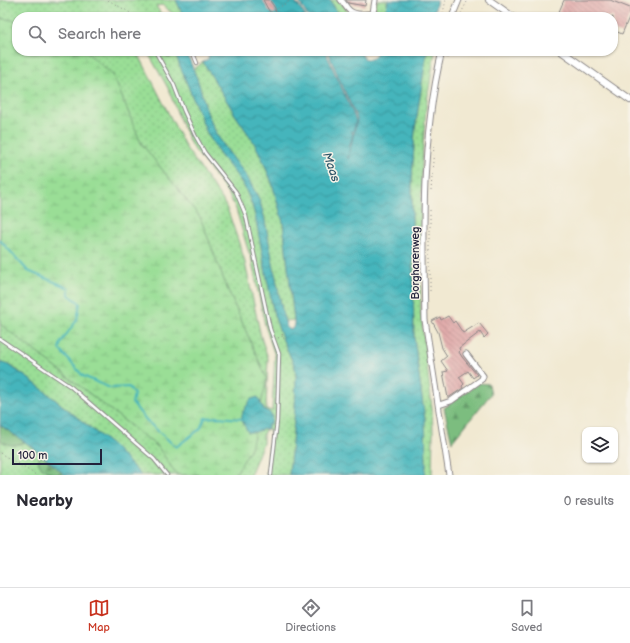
<!DOCTYPE html>
<style>
:root{--surface:#fff;--page:#f2f2f3;--text:#2b2b33;--muted:#7c7c81;--line:#e1e1e2;--accent:#c8321e}
body{margin:0;font-family:"Balsamiq Sans",sans-serif;background:var(--page);color:var(--text)}
.controls{position:absolute;right:12px;bottom:12px;display:grid;overflow:hidden;border-radius:8px;box-shadow:0 1px 3px #0004}
.controls button{width:36px;height:36px;display:grid;place-items:center;padding:0;border:0;border-bottom:1px solid var(--line);background:var(--surface);color:var(--text);font:20px sans-serif}
.scale{position:absolute;left:12px;bottom:10px;width:90px;box-sizing:border-box;padding-left:4px;border:2px solid #22223b;border-top:0;font-size:11px;line-height:14px;white-space:nowrap;color:#22223b;-webkit-text-stroke:3px #f7f3e8;paint-order:stroke}
.list{margin:0;padding:0;list-style:none}
h2{display:flex;justify-content:space-between;align-items:center;height:52px;margin:0;padding:0 16px;font-size:17px}
h2 small{font-size:13px;font-weight:400;color:var(--muted)}
.icon{flex:none;width:22px;height:22px;fill:none;stroke:currentColor;stroke-width:2;stroke-linecap:round;stroke-linejoin:round}
.map{position:relative;flex:none;width:630px;height:475px;overflow:hidden}
.search{position:absolute;background:var(--surface);box-shadow:0 1px 3px #0004;left:12px;right:12px;top:12px;height:44px;display:flex;align-items:center;gap:10px;box-sizing:border-box;padding:0 14px;border-radius:16px;color:var(--muted);font-size:15px}
.sheet{height:112px;background:var(--surface)}
nav{display:flex;justify-content:space-around;align-items:center;box-sizing:border-box;height:56px;border-top:1px solid var(--line);background:var(--surface);font-size:11px;color:var(--muted)}
nav a{display:grid;justify-items:center;gap:2px}
nav .on{color:var(--accent)}
.map>svg:first-child{display:block}
</style>
<div class="map">
<svg width="630" height="475" viewBox="0 0 630 475">
<defs>
<pattern id="grass-dots" width="8" height="8" patternUnits="userSpaceOnUse"><rect width="8" height="8" fill="#9ade96"/><path d="M2 2h.1M6 6h.1" fill="none" stroke="#84be82" stroke-width="1.8" stroke-linecap="round"/></pattern>
<pattern id="forest-firs" width="22" height="20" patternUnits="userSpaceOnUse"><rect width="22" height="20" fill="#7bbd7f"/><path d="M5 1l3.5 6h-7zM16 11l3.5 6h-7z" fill="#649969"/></pattern>
<pattern id="wetland-marsh" width="20" height="14" patternUnits="userSpaceOnUse"><rect width="20" height="14" fill="#9ade96"/><path d="M1 5h8M5 5V1M11 12h8M15 12V8" fill="none" stroke="#84be82"/></pattern>
<pattern id="water-waves" width="16" height="10" patternUnits="userSpaceOnUse"><rect width="16" height="10" fill="#45b5bc"/><path d="M0 5q4-4 8 0t8 0" fill="none" stroke="#39939a"/></pattern>
<pattern id="building-back-hatch" width="6" height="6" patternUnits="userSpaceOnUse"><rect width="6" height="6" fill="#e1acab"/><path d="M-1 5l2 2M0 0l6 6M5-1l2 2" fill="none" stroke="#b68c8c"/></pattern>
</defs>
<rect width="100%" height="100%" fill="#f7f3e8"/>
<filter id="ink" filterUnits="userSpaceOnUse"><feTurbulence type="fractalNoise" baseFrequency=".025" numOctaves="2"/><feDisplacementMap in="SourceGraphic" scale="8" xChannelSelector="R" yChannelSelector="G"/><feConvolveMatrix kernelMatrix="1 2 1 2 8 2 1 2 1" color-interpolation-filters="sRGB"/></filter>
<filter id="wash" filterUnits="userSpaceOnUse"><feTurbulence type="fractalNoise" baseFrequency=".012" numOctaves="4" result="noise"/><feDisplacementMap in="SourceGraphic" scale="16" xChannelSelector="R" yChannelSelector="G"/><feGaussianBlur stdDeviation="0.9" result="paint"/><feColorMatrix in="noise" values="0 0 0 0 0 0 0 0 0 0 0 0 0 0 0 0 0 1.4 0 .05"/><feComposite in="paint" operator="in"/></filter>
<g filter="url(#wash)">
<rect width="100%" height="100%" fill="#f1e9d2"/>
<path fill="url(#grass-dots)" stroke="#5e8068" d="M0,0H176L182,13L181,17H177L162,5L156,6L163,17H17V51H137L186,148L222,199L228,211L244,258L261,337L268,358L266,409L272,411L275,356L265,325L251,257L248,250L236,209L229,195L191,145L180,120L168,88L147,51H174L206,131L220,155L234,172L244,186L251,202L255,215L274,315L282,338L295,367L296,375L295,409L289,475H266L270,434V429L265,430L263,434V443L250,475H141L113,446L32,381L10,365L0,362Z
M330,0H339L351,15L362,17H340Z
M377,0H388L384,17H370L374,15Z
M427,51H435L426,108L422,161L420,276L421,313L432,408L433,433L432,475H425L426,465L422,399L414,337L412,228V178L415,129Z
M203,62L236,116L253,141L261,156L272,183L283,222L294,320L285,321L283,315L264,216L259,199L246,175L227,150L217,135L208,115L198,81L193,70Z
M0,439C7,446 17,446 25,442L40,454C37,467 42,467 51,475H0Z"/>
<path fill="url(#forest-firs)" stroke="#4e705d" d="M479,383L489,384L491,394L452,442L444,408Z
M0,425L25,442C16,446 7,447 0,439Z
M40,454L65,475C55,475 53,475 45,470C37,464 38,463 40,454Z"/>
<path fill="url(#wetland-marsh)" stroke="#5e8068" d="M0,18L17,21V51H85L113,75L141,143L200,217L227,288L267,379L251,448L235,475H177L158,447L0,324Z"/>
<path fill="url(#water-waves)" stroke="#346c7c" d="M176,0H293L299,6L306,17H181L182,13Z
M298,0H330L340,17H308Z
M388,0H437L433,17H384Z
M174,51H186L198,81L208,115L217,135L227,150L246,175L259,199L264,216L283,315L287,328L291,330L294,326V320L283,222L272,183L261,156L253,141L236,116L203,62L209,58L206,51H325L353,113L356,121L353,132L351,131L353,134L350,145L348,144L350,146L348,159L357,119L327,51H360L364,58C371,61 375,58 377,51H427L415,129L412,178V228L414,337L425,420L426,465L425,475H289L295,409L296,375L295,367L282,338L274,315L255,215L251,202L244,186L234,172L220,155L206,131Z
M0,362L9,365L32,381L113,446L141,475H65L35,449L0,425Z
M258,397L264,410L269,412L272,416L271,424H268V428L255,432H248C238,415 241,415 251,399Z"/>
<g fill="none" stroke-linecap="round" stroke-linejoin="round">
<path stroke="#45b5bc" stroke-width="2" d="M0,240L28,271L69,288V295L80,303L77,320L61,342L59,349L83,376L110,388L129,387L134,394L132,403L148,422L176,447L200,429L205,418L218,417L242,419"/>
</g>
<g id="blocks">
<path fill="url(#building-back-hatch)" d="M263,0H269L271,2L275,8L276,13L273,14L269,11Z
M346,0H366L365,6L348,3Z
M564,0H610L630,8V15L622,34L613,30V17H566L558,14Z
M448,316L453,323L455,321L463,333L479,323L488,334L484,338L480,332L459,348L460,351L459,352L462,357L477,375L473,378L468,371L459,377L464,384L462,386L463,388L448,398L443,372L448,371L441,361L447,356L442,348L438,332L432,321L440,317L441,320Z"/>
</g>
</g>
<g filter="url(#ink)">
<use href="#blocks" fill-opacity="0" stroke="#8a8686" stroke-width="1"/>
<g fill="none" stroke-linecap="round" stroke-linejoin="round">
<g stroke="#8a8686" stroke-width="4.5">
<path id="service" d="M155,51L174,85L184,111L195,135L205,153L236,192L246,216L270,329L279,354L277,421L271,475
M192,51L197,63
M167,54L173,51
M0,339L71,387L154,459L167,475"/>
</g>
<g stroke="#8a8686" stroke-width="7">
<path id="minor" d="M341,0C344,3 346,8 350,11C355,15 367,15 373,13L375,0
M452,17L459,0
M442,51C421,139 423,230 425,320L449,475
M439,405L451,401L482,379L483,376L466,354"/>
</g>
<g stroke="#8a8686" stroke-width="8">
<path id="tertiary" d="M489,0L513,17
M561,51L630,100"/>
</g>
<path stroke="#8a8686" stroke-width="1" stroke-dasharray="1 3" stroke-linecap="butt" d="M108,0L129,12L133,17
M264,17L291,0
M442,17L446,0
M459,17L468,0
M206,53L210,51
M447,58L449,51
M431,191L434,146
M430,210V291
M282,334L284,339
M278,338L283,336
M0,453L36,475"/>
<use href="#service" stroke="#fff" stroke-width="2.5"/>
<use href="#minor" stroke="#fff" stroke-width="5"/>
<use href="#tertiary" stroke="#fff" stroke-width="6"/>
</g>
</g>
<g text-anchor="middle" dominant-baseline="central" stroke-width="3" stroke-linejoin="round" paint-order="stroke">
<g font-size="11" fill="#22223b" stroke="#f7f3e8">
<text transform="translate(415 263) rotate(-90)">Borgharenweg</text>
</g>
<g font-size="12" font-style="italic" fill="#2e5568" stroke="#f7f3e8">
<text transform="translate(331 167) rotate(71)">Maas</text>
</g>
</g>
</svg>
<div class="controls">
<button><svg class="icon" aria-label="layers" viewBox="0 0 24 24"><path d="M12 4l9 5-9 5-9-5zM3 14l9 5 9-5"/></svg></button>
</div>
<div class="scale">100 m</div>
<div class="search"><svg class="icon" aria-label="search" viewBox="0 0 24 24"><circle cx="10" cy="10" r="6"/><path d="M15 15l6 6"/></svg>Search here</div>
</div>
<section class="sheet">
<h2>Nearby<small>0 results</small></h2>
<ul class="list">
</ul>
</section>
<nav>
<a class="on"><svg class="icon" aria-label="map" viewBox="0 0 24 24"><path d="M3 6l6-2 6 2 6-2v14l-6 2-6-2-6 2zM9 4v14M15 6v14"/></svg>Map</a>
<a><svg class="icon" aria-label="directions" viewBox="0 0 24 24"><path d="M12 3l9 9-9 9-9-9zM9 14v-3h6M13 9l2 2-2 2"/></svg>Directions</a>
<a><svg class="icon" aria-label="saved" viewBox="0 0 24 24"><path d="M7 4h10v16l-5-4-5 4z"/></svg>Saved</a>
</nav>
